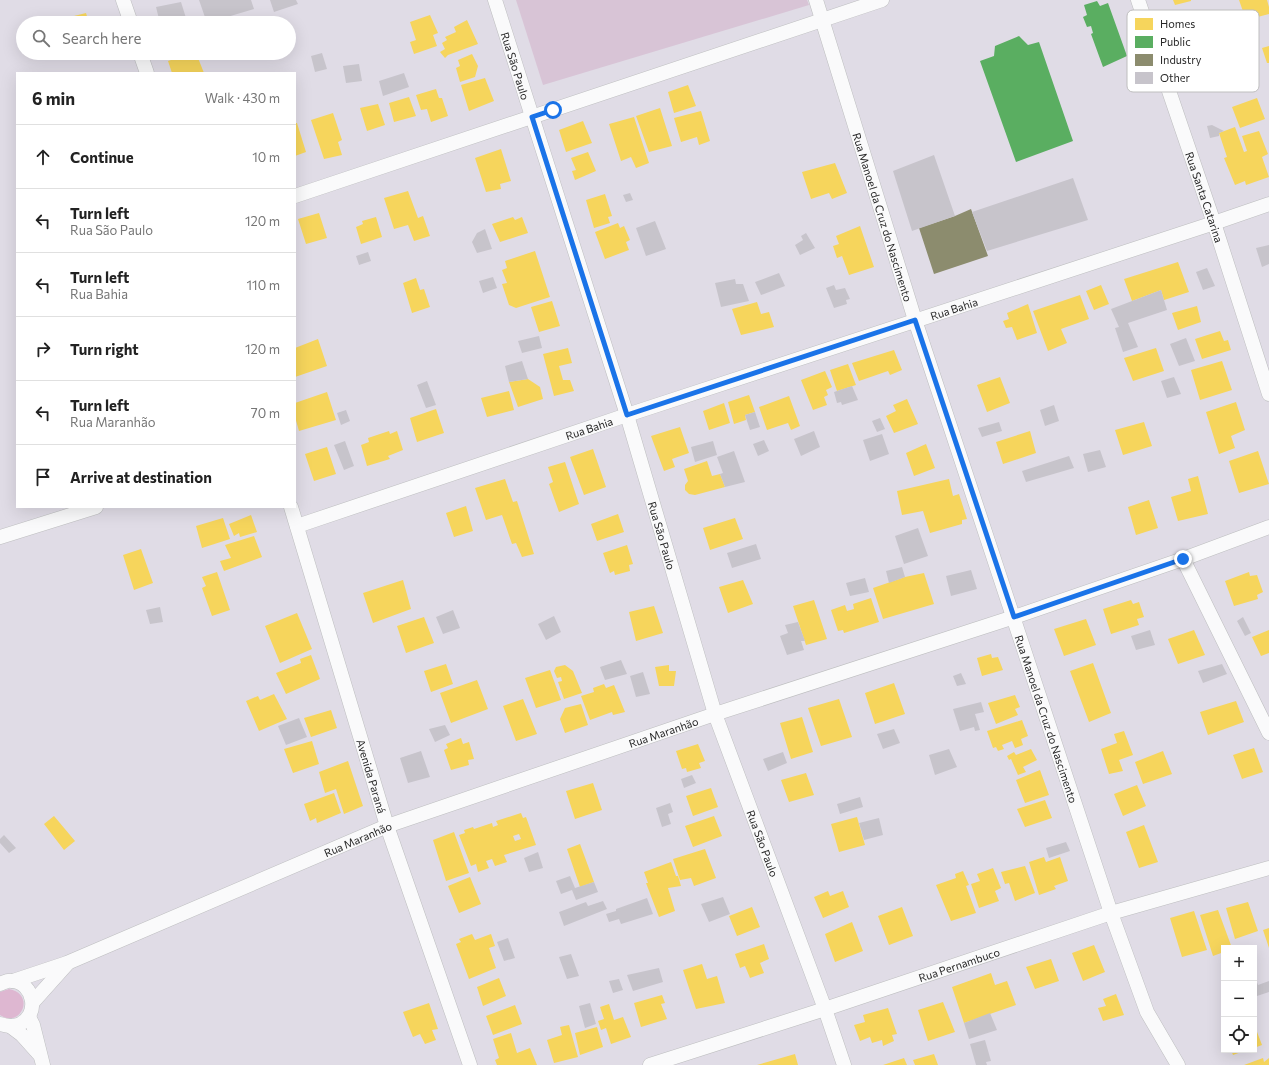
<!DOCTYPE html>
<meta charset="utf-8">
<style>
:root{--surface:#fff;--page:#f6f6f6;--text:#222;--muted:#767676;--line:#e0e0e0}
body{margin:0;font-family:Commissioner,sans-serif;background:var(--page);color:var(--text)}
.controls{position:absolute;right:12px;bottom:12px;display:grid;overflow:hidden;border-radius:0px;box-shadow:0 4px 16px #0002}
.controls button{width:36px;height:36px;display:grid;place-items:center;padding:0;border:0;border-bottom:1px solid var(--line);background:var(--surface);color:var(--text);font:20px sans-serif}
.stop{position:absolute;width:12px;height:12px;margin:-9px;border:3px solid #1a73e8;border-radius:50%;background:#fff}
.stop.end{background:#1a73e8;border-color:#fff;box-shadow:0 1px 4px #0008}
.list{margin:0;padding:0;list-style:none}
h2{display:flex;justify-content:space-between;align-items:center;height:52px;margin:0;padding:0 16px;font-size:17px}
h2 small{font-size:13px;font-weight:400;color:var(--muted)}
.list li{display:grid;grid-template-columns:26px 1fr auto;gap:12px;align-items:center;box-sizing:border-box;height:64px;padding:0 16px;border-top:1px solid var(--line)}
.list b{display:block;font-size:15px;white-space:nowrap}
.list p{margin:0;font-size:13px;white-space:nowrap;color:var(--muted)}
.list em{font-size:13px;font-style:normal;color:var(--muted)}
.icon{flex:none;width:22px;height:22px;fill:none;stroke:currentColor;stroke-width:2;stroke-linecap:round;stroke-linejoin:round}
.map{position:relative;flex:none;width:1269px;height:1065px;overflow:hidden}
.search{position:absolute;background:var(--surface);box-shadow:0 4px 16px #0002;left:16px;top:16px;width:280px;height:44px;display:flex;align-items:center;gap:10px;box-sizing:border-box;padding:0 14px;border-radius:22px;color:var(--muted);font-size:15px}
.panel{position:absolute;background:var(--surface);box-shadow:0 4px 16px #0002;left:16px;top:72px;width:280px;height:436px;border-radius:0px}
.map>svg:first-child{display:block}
</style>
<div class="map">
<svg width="1269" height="1065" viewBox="0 0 1269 1065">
<rect width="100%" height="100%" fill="#e0dce6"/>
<path fill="#deb7d1" d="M9,989C36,994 21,1029 0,1015V992Z"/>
<path fill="#d8c4d6" d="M516,0H807L809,5L543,85Z"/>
<path fill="#f6d55c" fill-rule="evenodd" d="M1173,0H1191V1L1175,5Z
M1239,0H1267L1269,7V14L1246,20Z
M86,13L89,23H68L66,18Z
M430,15L438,33L433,35L437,46L414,54L410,42L416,40L410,22Z
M467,20L478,44L448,55L445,58L440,52L445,49L442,43L447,40L445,37L456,32L454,27Z
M1269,46V63H1267L1262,48Z
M192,53H196L204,73H172L168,61Z
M472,54L478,66L475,77L460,82L456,68L460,66L458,60Z
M485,78L494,101L469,111L461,85Z
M688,85L696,106L674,113L668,92Z
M436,89L439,98H442L448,116L431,122L427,109L421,110L416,95Z
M409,97L416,116L394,122L389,103Z
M1257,98L1265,119L1240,128L1232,107Z
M378,104L385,125L367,131L360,108Z
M660,108L672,146L649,152L636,116Z
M701,111L710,141L699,145L697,137L681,142L674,118Z
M333,113L342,140L338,142L342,155L324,159L311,120Z
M634,117L649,163L636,168L631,157L621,161L609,124Z
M583,121L592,143L566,152L559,130Z
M295,123H297L306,152L295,156Z
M1235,127L1244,152L1247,151L1242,136L1259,131L1268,154L1262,157L1269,177L1246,185L1245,181L1235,185L1224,158L1227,157L1219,133Z
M501,149L511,181L500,184L501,189L486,192L475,158Z
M588,152L596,171L575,180L572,171L576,170L571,158Z
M835,163L847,193L832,199L829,193L811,199L802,172Z
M408,191L418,218L423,216L430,236L414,241L408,225L394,229L384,198Z
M605,194L612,216L608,217L610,223L594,228L586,200Z
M319,213L327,238L306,244L298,219Z
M376,217L382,237L361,244L356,227L363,224L362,221Z
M513,217L515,220L522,217L528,233L500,242L492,224Z
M618,223L620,228L624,226L630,240L626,242L629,250L605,259L595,232Z
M860,226L874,267L849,275L842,256L837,258L833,246L839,244L836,236Z
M535,251L550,297L516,308L509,305L502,284L507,283L502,270L507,268L505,261Z
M1178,262L1189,292L1164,300L1161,290L1132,301L1124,279Z
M416,278L420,290L424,289L430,307L412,313L403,283Z
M1101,285L1109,304L1094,310L1086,291Z
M1080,295L1089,319L1061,329L1067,343L1048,351L1033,311Z
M552,301L560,326L539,332L531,307Z
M757,302L761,314L769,312L774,327L741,335L732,309Z
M1028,304L1037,333L1017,340L1012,327L1006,328L1003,321L1009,319L1007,313Z
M1197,306L1201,322L1178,330L1172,313Z
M1220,331L1224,341L1228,340L1231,350L1202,359L1195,339Z
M318,339L327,366L295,377V348Z
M568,348L572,363L559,366L563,380H570L574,391L554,396L543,354Z
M1156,348L1164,371L1133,381L1124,358Z
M894,350L902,370L890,375L888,371L859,381L852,363Z
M1222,361L1232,390L1200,400L1191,370Z
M848,364L856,385L837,391L830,370Z
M825,371L832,387L826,390L828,395L824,397L827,405L813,410L801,380Z
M1000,377L1010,403L987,412L977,385Z
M528,379L540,387L543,399L518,407L509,382Z
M509,391L514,410L487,417L481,398Z
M327,392L336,420L299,431L295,417V403Z
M749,395L755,412L745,415L746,420L734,424L728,402Z
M789,396L800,426L791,430L788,423L767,430L759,407Z
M907,399L918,424L894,433L886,416L896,411L893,405Z
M1236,402L1245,430L1231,436L1235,448L1219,454L1206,412Z
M724,403L730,423L709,430L703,411Z
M436,409L444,433L417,442L410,418Z
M1144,422L1152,446L1123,455L1115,430Z
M680,427L689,453L672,459L675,467L664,471L651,436Z
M389,431L390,434L397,431L403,450L388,456L390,459L367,466L361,445L369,442L368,438Z
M1030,431L1036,453L1003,464L996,442Z
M926,444L935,468L914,476L906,453Z
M327,447L336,474L314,481L305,454Z
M593,449L606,487L584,495L570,457Z
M1258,451L1269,484L1239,493L1229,461Z
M707,461L712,476L720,474L725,487L695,495L689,494L685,490V485L688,481L684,469Z
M565,462L579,504L559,512L549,484L553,482L548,467Z
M1198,476L1208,514L1178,521L1171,497L1191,491L1188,479Z
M505,479L513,502L517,501L534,554L522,557L516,543L512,544L502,515L486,520L475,488Z
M949,479L953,496L959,494L967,519L962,520V524L930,533L923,511L902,515L897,491Z
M1149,500L1158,528L1136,535L1128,507Z
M466,506L473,531L454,537L446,513Z
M618,514L624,532L597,541L591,524Z
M251,515L257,532L240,537L239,533L234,536L229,524Z
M223,518L230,539L202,548L196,526Z
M735,518L743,539L710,550L703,528Z
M254,536L262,557L224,571L220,561L231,558L225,545Z
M627,545L633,564L629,565L630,571L615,575L614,571L610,573L603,553Z
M141,549L153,583L134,590L123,555Z
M217,572L230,610L212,616L202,588L206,586L202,577Z
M1249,572L1250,576L1257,575L1263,592L1257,595L1258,599L1234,606L1225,581Z
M924,573L934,604L883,619L873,588L905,577Z
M403,580L411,609L373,623L363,593Z
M743,580L753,604L728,613L719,587Z
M871,598L879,622L844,633L843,630L838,631L831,610L845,605L847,611L854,609L853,604Z
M814,600L827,639L806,645L793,606Z
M1131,600L1133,604L1139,602L1144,617L1137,619L1139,625L1111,634L1103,609Z
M654,606L663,633L636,641L629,612Z
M297,613L312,649L280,663L265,626Z
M424,617L434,643L406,653L397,626Z
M1086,619L1096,645L1064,656L1054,629Z
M1194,630L1205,655L1178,664L1168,639Z
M1269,630V653L1261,656L1252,637Z
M991,654L992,658L998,657L1003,670L982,676L977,658Z
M311,655L320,679L286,694L276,673L301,663L300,659Z
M1093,663L1111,713L1089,722L1070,671Z
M446,664L453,684L431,692L424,671Z
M565,665L573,671L582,693L564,699L558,682L562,681L561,677L557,678L554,671L556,667Z
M669,665V671H676L674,686H659L655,667Z
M550,670L561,700L536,708L525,678Z
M477,680L488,709L451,723L440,693Z
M894,683L905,714L875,724L865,693Z
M604,684L606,688L614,685L625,712L613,715L612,712L590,720L581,696L594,692L593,688Z
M274,694L287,719L259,731L246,701L258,696L260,700Z
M1015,695L1020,707L1015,709L1018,715L996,724L988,703Z
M523,699L537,734L516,741L503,706Z
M839,699L852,737L821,746L808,708Z
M1236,701L1244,722L1208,735L1200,712Z
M581,704L588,725L565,733L560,719L565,708Z
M331,710L337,728L311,737L304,718Z
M802,717L813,752L791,759L780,723Z
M1022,720L1028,736L1021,739L1023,745L1015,748L1012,741L1002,745L1004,749L998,751L996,747L993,748L987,731Z
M1124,731L1133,755L1119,760L1123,771L1109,774L1101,749L1117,743L1114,734Z
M461,738L463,744L469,742L474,759L468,760L469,765L451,770L444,750L448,748L446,744Z
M312,741L319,764L293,773L284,749Z
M698,744L705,761L699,763L701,768L687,772L686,768L682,769L676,751Z
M1254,748L1263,772L1242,779L1233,755Z
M1031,749L1037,760L1023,767L1026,772L1018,775L1011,759L1009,760L1007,756L1014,752L1016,755Z
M1163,751L1172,774L1143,784L1135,762Z
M348,761L363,806L344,814L336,789L325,793L319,772Z
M1040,770L1049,795L1025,803L1016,780Z
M806,773L814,795L789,802L781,780Z
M593,783L602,810L575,819L566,791Z
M1137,785L1146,806L1123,816L1114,794Z
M711,788L718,807L693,816L686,796Z
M334,793L341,813L317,823L316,818L310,821L304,804Z
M1045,800L1052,818L1025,827L1017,809Z
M521,813L523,818L526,817L536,845L504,855L507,862L495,866L492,859L486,861L489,868L478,872L476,864L471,866L459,835L465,833L464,830L473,827L474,829L492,823L493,827L498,825L496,821ZM519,834L521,839L515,841L513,836Z
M54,816L75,841L64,850L44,824Z
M714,816L722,836L693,847L685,826Z
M857,817L865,845L839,852L831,824Z
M1144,825L1158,862L1139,868L1126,832Z
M454,832L469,873L446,881L433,840Z
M580,844L594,882L580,887L567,849Z
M705,849L716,878L694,886L691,878L680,880L673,859Z
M1044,857L1046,862L1060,857L1068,881L1054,886L1056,889L1039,895L1029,862Z
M671,862L676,876H678L681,886L668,888L675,911L659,917L646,883H648L644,872Z
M1025,866L1035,893L1015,901L1009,883L1005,884L1001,872Z
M993,868L1001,888L995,891L999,901L979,908L971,884L980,881L977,874Z
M963,871L969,885L966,886L976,913L951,921L936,885L956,878L955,874Z
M470,877L481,904L459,913L448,886Z
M828,891L830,896L843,891L849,907L823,918L814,897Z
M1248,902L1258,931L1235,939L1226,908Z
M752,907L760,927L737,936L729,916Z
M902,907L913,936L889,945L878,916Z
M1218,910L1232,948H1224V952L1213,956L1200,915Z
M1194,911L1207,950L1182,957L1170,918Z
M852,922L863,951L835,962L825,934Z
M1269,928V948L1263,930Z
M472,934L475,940L491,934L495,946L489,948L496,968L469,979L456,944L461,942L459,939Z
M764,944L769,959L760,963L764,973L750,978L745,966L740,968L735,954Z
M1094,945L1105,972L1083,981L1072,953Z
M1051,959L1059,981L1035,989L1026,967Z
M702,964L707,979L717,976L725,1003L696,1009L683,970Z
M991,973L995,985L1007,981L1016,1005L964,1023L952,987Z
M499,978L506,996L483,1006L477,987Z
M1116,994L1124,1015L1103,1021L1098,1008L1106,1006L1103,999Z
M662,995L665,1003L661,1004L667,1019L641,1027L634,1003Z
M943,1002L955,1032L928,1041L918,1010Z
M429,1003L438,1029L432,1030L436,1040L425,1044L420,1034L413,1037L403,1012Z
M609,1004L614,1020L623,1017L631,1037L611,1044L606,1028L601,1030L598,1021L604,1019L600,1007Z
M515,1005L522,1024L493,1035L486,1016Z
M888,1008L897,1034L892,1035L894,1041L883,1046L882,1040L872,1043L870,1037L860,1041L854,1025L865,1022L863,1015Z
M1254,1024L1262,1045L1254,1048Z
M569,1025L578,1057L554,1063L547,1040L562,1035L560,1027Z
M597,1027L603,1047L580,1055L575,1033Z
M511,1033L517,1053L530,1048L537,1065H497L495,1060L499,1058L493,1039Z
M1231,1050H1247L1233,1055Z
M795,1054L798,1065H757Z
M934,1054L938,1065H915L913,1060Z
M904,1058L907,1065H883Z
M1263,1058L1264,1062L1269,1058V1065H1244Z"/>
<path fill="#5aae61" d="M1097,1L1100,6L1108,3L1127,56L1103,67L1091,34L1093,33L1091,26L1087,27L1083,17L1087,15L1084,5Z
M1019,36L1028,45L1039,42L1073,141L1016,162L980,61L994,56L995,46Z"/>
<path fill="#8c8c6e" d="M971,209L988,256L934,274L919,228L955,216Z"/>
<path fill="#c7c4cb" d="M199,0H251L254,9L207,23Z
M270,0H296L298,4L274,12Z
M181,2L186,18L165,23H160L156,7Z
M322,53L327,69L315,72L311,56Z
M359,64L362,81L346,83L343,66Z
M404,73L409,87L383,96L379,81Z
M1212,125L1224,131L1219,133V136L1210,138L1207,126Z
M934,155L955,216L912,231L893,171Z
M1073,178L1088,220L987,251L972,212Z
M630,193L633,200L626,202L623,195Z
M655,221L666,249L646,256L636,228Z
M485,229L492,249L477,253L472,242L477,233Z
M806,233L815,248L800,255L795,245L803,240L801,236Z
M1269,245V264L1262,267L1256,248Z
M368,252L371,261L359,265L356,256Z
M1207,268L1215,286L1203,290L1196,272Z
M779,273L785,286L761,295L755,282Z
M493,277L497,288L483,293L479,281Z
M735,279L736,284H743L749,301L721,307L715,283Z
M834,285L836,290L845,288L850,299L846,300L847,304L834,308L826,288Z
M1161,290L1167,310L1128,323L1138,347L1123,352L1115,328L1119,327L1111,309Z
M539,336L542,348L522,353L518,341Z
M1186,338L1195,361L1179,366L1170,344Z
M522,361L528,379L509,382L505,366Z
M1174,377L1181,394L1167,398L1161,381Z
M427,381L436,405L426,408L417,385Z
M852,386L858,400L842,405L841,402L837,403L834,392Z
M1054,405L1059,421L1045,426L1040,410Z
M346,410L350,421L341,425L337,413Z
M755,412L760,427L750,430L745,415Z
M880,418L885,429L877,432L872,421Z
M999,422L1002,431L982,437L978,428Z
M814,431L820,447L801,456L794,439Z
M882,434L889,454L870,461L863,440Z
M764,440L769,451L758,456L753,444Z
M345,441L354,466L344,470L334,445Z
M713,441L717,455L695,462L691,447Z
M1100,450L1106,467L1088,472L1083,454Z
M734,451L745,482L725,487L720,474L723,473L717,457Z
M1069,456L1074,468L1026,482L1022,471Z
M918,528L928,556L904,564L895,536Z
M756,544L761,559L732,568L727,553Z
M902,567L905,577L889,583L886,571Z
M971,570L977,589L951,596L946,576Z
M865,578L869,592L850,596L846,583Z
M160,607L163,622L150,624L146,610Z
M453,610L460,628L443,634L436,617Z
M554,616L561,632L546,640L538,624Z
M1243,617L1251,633L1245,636L1237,621Z
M798,622L805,641H801L804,650L787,655L780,636L788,633L785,625Z
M1150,630L1155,645L1136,650L1131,636Z
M621,660L627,674L605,680L600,667Z
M1222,664L1227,674L1203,683L1198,671Z
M643,672L650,694L636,697L630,676Z
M961,673L966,684L957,686L953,676Z
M981,702L984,712L975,714L980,730L975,731L974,727L960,731L953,709Z
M299,718L307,737L286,745L278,726Z
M445,725L450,735L435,742L429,729Z
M894,729L900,743L883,749L877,734Z
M949,749L957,767L935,775L929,755Z
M421,751L430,777L408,783L400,758Z
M783,752L787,763L768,771L763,759Z
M692,775L696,783L684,788L681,779Z
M860,797L863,807L840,814L837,804Z
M670,803L673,812L668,814L671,824L662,827L656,808Z
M879,818L883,835L864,840L859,823Z
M4,835L16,848L9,853L0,843V839Z
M1066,842L1070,851L1049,858L1046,848Z
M538,852L543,868L529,872L524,858Z
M570,876L575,888L594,882L598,892L576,900L572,890L561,894L556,881Z
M723,897L730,914L709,922L701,904Z
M647,898L653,914L621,924L619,919L609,922L606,914L616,911V909Z
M603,901L607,909L564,926L559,912L586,902L588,906Z
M508,938L515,958L504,961L497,942Z
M571,954L579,976L567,979L559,957Z
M659,968L663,982L633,991L627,975Z
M619,979L623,990L613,993L609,981Z
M1256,980L1258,985L1269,981V992L1254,997V981Z
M590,1003L596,1024L585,1028L579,1006Z
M990,1013L997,1030L969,1039L964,1023Z
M985,1040L991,1061L986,1062L987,1065H976L970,1044Z"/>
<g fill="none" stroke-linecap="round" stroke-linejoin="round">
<g stroke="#bdbebf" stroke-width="15">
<g id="minor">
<path d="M123,0L131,23"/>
<path id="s1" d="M495,0L627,415L715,714L825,1009L844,1065"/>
<path id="s2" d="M816,0L915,320L1111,913L1147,1012L1178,1065"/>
<path id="s3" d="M1138,0L1214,223L1269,394"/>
<path d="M140,53L147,73"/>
<path d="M295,196L882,0"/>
<path id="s4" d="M291,507L387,826L470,1065"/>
<path id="s5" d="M297,526L627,415L1214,223L1269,204"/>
<path d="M0,537L96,507"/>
<path d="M1183,559L1269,733"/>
<path id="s6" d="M13,981L67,963L387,826L715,714L1014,617L1183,559L1269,527"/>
<path d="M0,984C4,982 8,980 12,981C34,982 41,1016 18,1025C12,1027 6,1026 0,1024"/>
<path d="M33,1002L67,964"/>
<path d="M29,1017L33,1025L43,1065"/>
<path d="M10,1026L22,1035L39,1054"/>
<path id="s7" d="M650,1065L825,1009L1111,913L1269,868"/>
</g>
</g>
<use href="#minor" stroke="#fafafb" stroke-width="14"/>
</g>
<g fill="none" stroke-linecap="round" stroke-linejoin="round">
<path stroke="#1a73e8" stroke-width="5" d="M553,110L532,117L627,415L915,320L1014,617L1183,559"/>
</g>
<g text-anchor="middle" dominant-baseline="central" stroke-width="4" stroke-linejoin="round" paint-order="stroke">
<g font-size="11" fill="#272727" stroke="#fff">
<text stroke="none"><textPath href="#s1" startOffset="69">Rua São Paulo</textPath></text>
<text stroke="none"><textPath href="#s3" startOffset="208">Rua Santa Catarina</textPath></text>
<text stroke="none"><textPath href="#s2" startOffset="227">Rua Manoel da Cruz do Nascimento</textPath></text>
<text stroke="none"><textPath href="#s5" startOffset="692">Rua Bahia</textPath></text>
<text stroke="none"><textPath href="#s5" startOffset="308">Rua Bahia</textPath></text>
<text stroke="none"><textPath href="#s1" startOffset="561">Rua São Paulo</textPath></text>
<text stroke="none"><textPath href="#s2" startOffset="755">Rua Manoel da Cruz do Nascimento</textPath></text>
<text stroke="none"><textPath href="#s6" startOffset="697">Rua Maranhão</textPath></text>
<text stroke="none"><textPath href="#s4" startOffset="281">Avenida Paraná</textPath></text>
<text stroke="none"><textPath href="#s6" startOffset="373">Rua Maranhão</textPath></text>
<text stroke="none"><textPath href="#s1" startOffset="885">Rua São Paulo</textPath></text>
<text stroke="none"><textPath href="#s7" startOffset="325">Rua Pernambuco</textPath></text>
</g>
</g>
<rect x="1127" y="10" width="132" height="82" rx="6" fill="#fff" stroke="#bebebe" stroke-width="1"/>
<rect x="1135" y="18" width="18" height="12" fill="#f6d55c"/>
<rect x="1135" y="36" width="18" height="12" fill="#5aae61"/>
<rect x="1135" y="54" width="18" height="12" fill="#8c8c6e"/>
<rect x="1135" y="72" width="18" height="12" fill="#c7c4cb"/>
<g font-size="11" fill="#272727">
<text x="1160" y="28">Homes</text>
<text x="1160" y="46">Public</text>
<text x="1160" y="64">Industry</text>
<text x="1160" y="82">Other</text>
</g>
</svg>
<div class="controls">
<button>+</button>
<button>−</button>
<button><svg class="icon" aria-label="locate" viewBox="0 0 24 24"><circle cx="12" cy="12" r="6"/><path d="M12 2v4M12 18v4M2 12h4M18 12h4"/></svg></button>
</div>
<div class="stop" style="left:553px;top:110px"></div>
<div class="stop end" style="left:1183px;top:559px"></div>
<div class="search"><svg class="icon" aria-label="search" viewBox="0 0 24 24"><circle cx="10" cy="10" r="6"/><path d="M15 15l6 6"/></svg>Search here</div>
<section class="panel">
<h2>6 min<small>Walk · 430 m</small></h2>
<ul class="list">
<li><svg class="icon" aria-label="ahead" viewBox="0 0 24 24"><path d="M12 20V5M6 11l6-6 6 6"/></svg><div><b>Continue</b></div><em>10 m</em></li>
<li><svg class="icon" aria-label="left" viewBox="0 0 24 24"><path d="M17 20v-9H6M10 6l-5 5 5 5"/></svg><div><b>Turn left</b><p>Rua São Paulo</p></div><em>120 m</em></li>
<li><svg class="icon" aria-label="left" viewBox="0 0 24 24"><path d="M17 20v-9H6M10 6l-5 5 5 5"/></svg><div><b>Turn left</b><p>Rua Bahia</p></div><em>110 m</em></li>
<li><svg class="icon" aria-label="right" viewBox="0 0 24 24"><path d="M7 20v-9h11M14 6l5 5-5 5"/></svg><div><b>Turn right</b></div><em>120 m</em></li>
<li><svg class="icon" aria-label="left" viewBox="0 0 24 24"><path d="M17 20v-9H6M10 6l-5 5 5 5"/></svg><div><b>Turn left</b><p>Rua Maranhão</p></div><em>70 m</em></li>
<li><svg class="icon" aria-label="arrive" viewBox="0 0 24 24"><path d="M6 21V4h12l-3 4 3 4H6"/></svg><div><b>Arrive at destination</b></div></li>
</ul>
</section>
</div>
